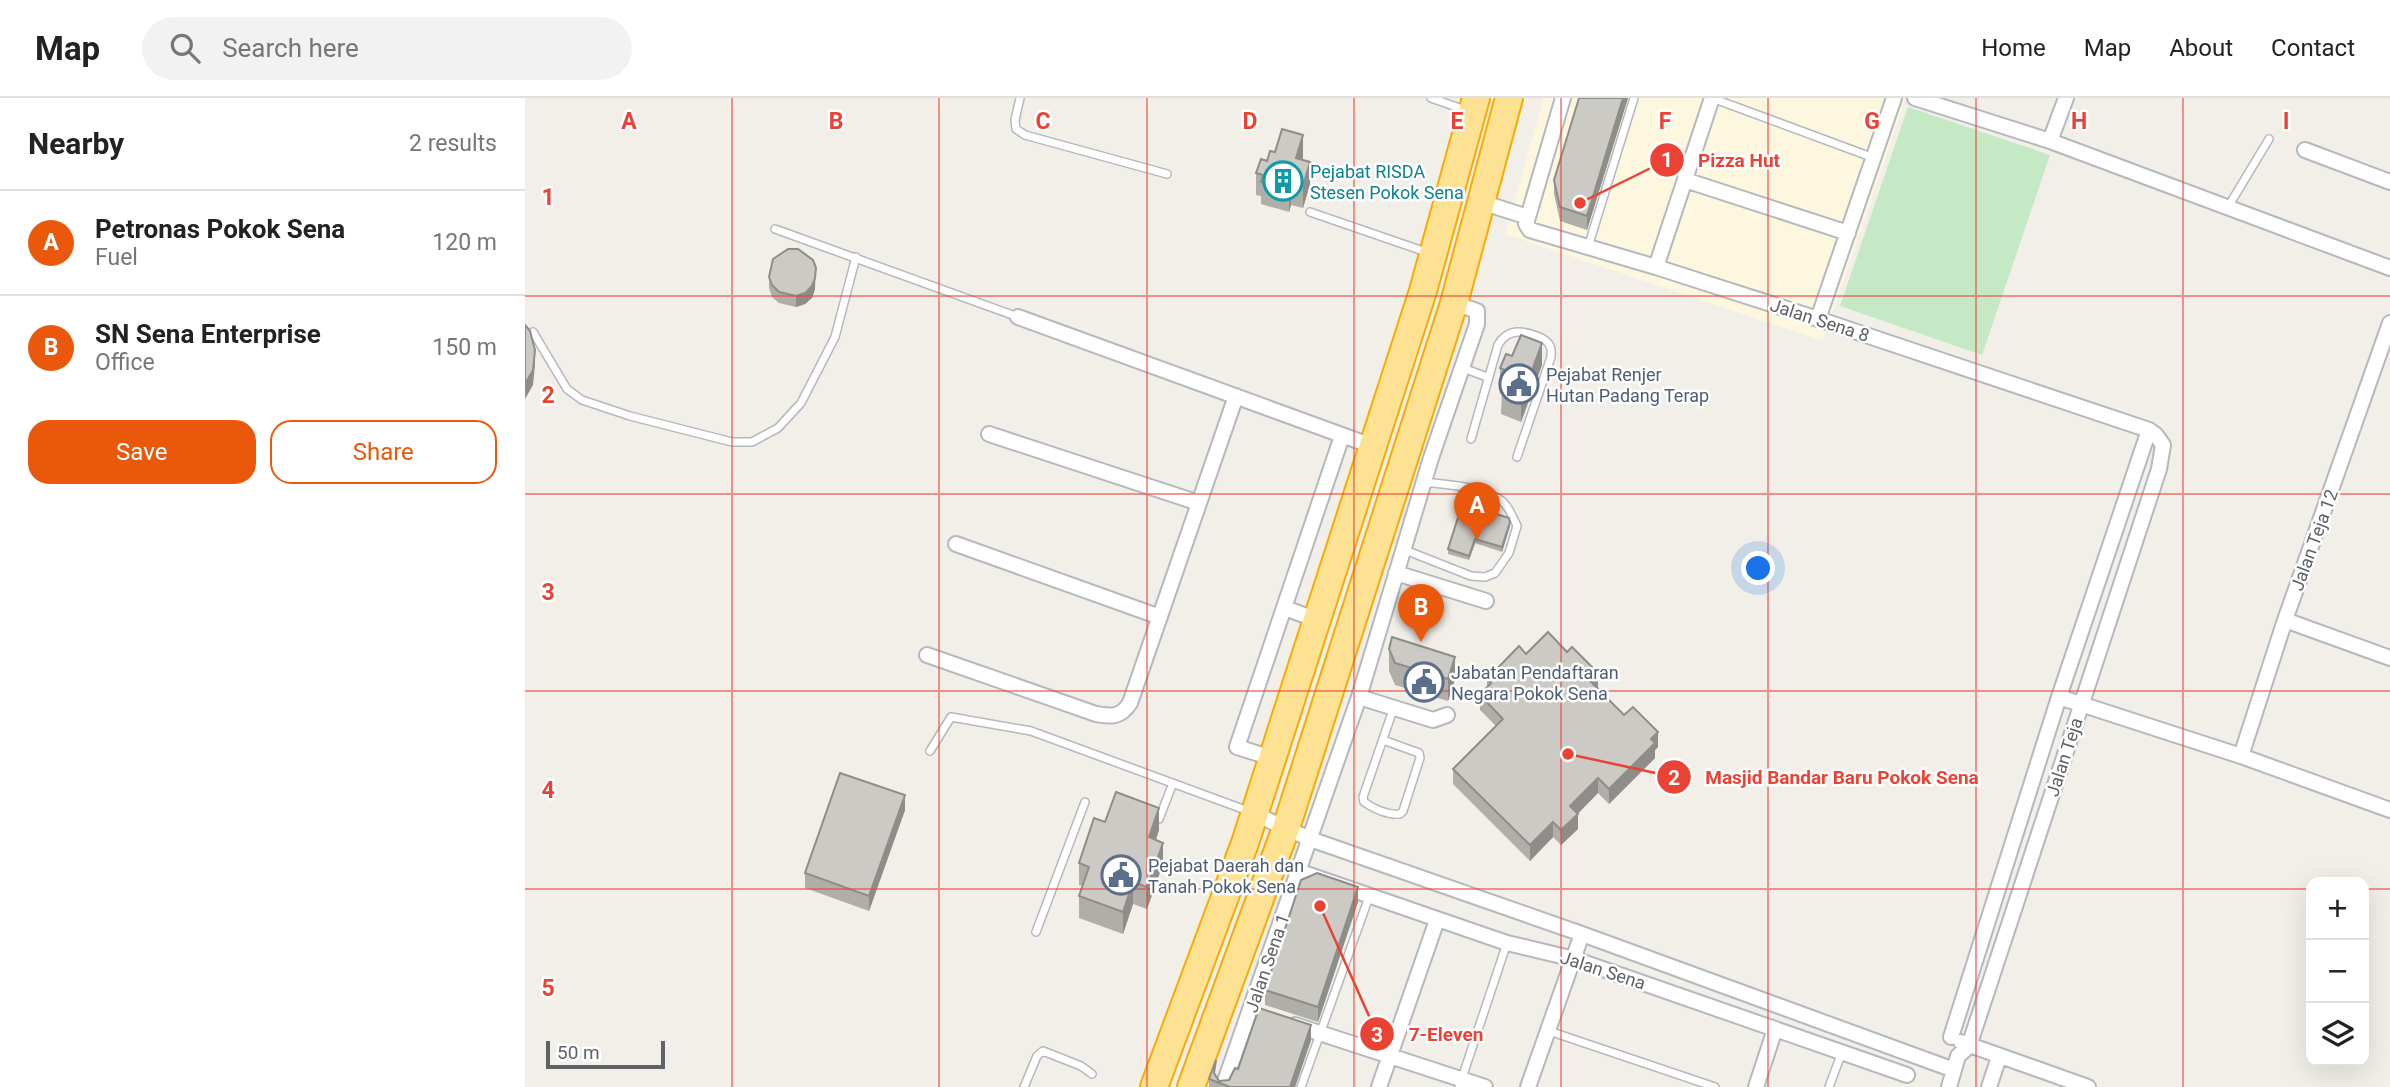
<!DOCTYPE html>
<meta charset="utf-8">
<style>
:root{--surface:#fff;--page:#f2f2f2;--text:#222;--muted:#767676;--line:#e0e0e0;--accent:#ea580c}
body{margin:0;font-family:Roboto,sans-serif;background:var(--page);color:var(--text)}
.controls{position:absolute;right:21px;bottom:21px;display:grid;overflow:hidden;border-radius:14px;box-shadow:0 7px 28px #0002}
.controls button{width:63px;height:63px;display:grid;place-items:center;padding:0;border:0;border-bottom:2px solid var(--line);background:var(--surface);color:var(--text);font:35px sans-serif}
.scale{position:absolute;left:21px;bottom:18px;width:119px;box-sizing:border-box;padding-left:7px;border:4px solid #5f6368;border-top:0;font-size:19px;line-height:24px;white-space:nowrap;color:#5f6368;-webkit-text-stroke:5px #fff;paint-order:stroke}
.you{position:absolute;left:1234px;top:471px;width:24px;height:24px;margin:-18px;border:5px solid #fff;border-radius:50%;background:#1a73e8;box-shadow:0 0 0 10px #1a73e833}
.badge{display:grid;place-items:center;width:46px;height:46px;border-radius:50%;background:var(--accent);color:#fff;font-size:23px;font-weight:700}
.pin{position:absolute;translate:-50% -58px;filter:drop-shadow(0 2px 4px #0008)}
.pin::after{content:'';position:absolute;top:37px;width:24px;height:21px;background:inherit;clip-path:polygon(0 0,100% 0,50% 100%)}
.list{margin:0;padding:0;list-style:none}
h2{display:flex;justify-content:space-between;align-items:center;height:91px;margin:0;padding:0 28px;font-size:30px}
h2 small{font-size:23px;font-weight:400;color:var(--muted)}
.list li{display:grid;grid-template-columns:46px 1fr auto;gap:21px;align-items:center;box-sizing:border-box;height:105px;padding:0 28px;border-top:2px solid var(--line)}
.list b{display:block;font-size:26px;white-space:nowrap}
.list p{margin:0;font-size:23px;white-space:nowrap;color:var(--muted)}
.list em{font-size:23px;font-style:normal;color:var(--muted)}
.actions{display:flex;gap:14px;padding:21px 28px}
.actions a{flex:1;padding:16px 0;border:2px solid var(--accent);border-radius:21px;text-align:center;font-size:24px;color:var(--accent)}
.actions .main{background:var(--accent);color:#fff}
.icon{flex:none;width:38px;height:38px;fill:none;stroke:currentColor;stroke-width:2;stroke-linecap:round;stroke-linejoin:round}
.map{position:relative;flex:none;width:1865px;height:989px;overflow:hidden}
header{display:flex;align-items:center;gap:42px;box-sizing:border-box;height:98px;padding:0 35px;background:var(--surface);border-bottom:2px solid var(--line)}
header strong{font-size:33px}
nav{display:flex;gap:38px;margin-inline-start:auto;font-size:24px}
.search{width:490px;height:63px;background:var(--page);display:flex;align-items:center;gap:18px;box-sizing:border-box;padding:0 24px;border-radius:38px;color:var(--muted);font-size:26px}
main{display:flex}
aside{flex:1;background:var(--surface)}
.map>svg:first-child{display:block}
</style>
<header>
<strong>Map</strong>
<div class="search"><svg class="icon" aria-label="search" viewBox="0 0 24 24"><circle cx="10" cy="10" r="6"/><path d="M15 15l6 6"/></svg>Search here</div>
<nav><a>Home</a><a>Map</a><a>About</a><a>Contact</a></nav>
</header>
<main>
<aside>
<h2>Nearby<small>2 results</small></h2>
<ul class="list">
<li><span class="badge">A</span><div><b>Petronas Pokok Sena</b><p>Fuel</p></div><em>120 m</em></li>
<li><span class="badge">B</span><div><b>SN Sena Enterprise</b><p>Office</p></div><em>150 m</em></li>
</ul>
<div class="actions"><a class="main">Save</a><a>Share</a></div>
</aside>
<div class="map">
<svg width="1865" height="989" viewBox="0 0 1865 989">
<rect width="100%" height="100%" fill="#f1efe8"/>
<path fill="#fef7e0" d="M1019,0H1381L1298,243L980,136Z"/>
<path fill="#c5e8c5" d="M1383,9L1525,57L1457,257L1315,208Z"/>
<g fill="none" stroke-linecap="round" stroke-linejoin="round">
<g stroke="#b5b8bc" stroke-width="10">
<path id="lane" d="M495,0L490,22L491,31L500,37L642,76
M906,0L943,13
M1187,0L1349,60
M1703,109L1744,41
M785,114L904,155
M250,131L493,219
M1063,149L1109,0
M8,234L42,291L57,302L105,318L207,344H227L253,330L276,305L310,239L331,159
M938,270L962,279
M946,341L973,247C982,231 996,232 1012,238C1017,240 1023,243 1025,248C1027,251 1026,255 1026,259L992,359
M880,452L946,478L960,479L970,475L984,455L992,428C988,419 984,409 977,403C959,388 921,387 899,384
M858,642L894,655L895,660L878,713L875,716C863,717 849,711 839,704L838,699L869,609
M405,653L426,619L506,633L726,714
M634,721L648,685
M511,834L560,704
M1024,933L1190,989
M499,989L512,958L518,953L556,968L567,976
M776,989L844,799
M934,989L982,845
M1304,989L1317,954"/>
</g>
<g stroke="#b5b8bc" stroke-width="18">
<path id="street" d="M1038,0L1001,126L1005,132L1131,169L1293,221L1624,332L1631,337L1638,347L1634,371L1444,948L1433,958L1424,989
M1390,0L1525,43L1865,170
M1525,43L1541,0
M1780,52L1865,84
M1160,82L1323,135
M956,104L1003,119
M1131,169L1187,0
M493,219L847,348
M1293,221L1369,0
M464,336L674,405
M431,446L635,519
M871,475L961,503
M760,510L792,522
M1760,522L1865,560
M402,557L571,616C587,619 596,619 605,605L711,298
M834,599L908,622L922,617
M1534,599L1716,658L1865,712
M1716,658L1760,522L1865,225
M747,660L712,649L817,338
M730,716L785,741L1057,836L1429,972
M773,773L982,845L1049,861L1382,977
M770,927L960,989
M1426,939L1534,599L1624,332
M1436,944L1563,989
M698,989L834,599L906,360L952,226V213L929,205
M854,989L912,822
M1003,989L1057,836
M1231,989L1250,931
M1464,989L1474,959"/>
</g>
<g stroke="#f9ab00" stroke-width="30">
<path id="highway" d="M629,989L720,745L898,193L951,0
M666,989L761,730L929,205L984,0"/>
</g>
<use href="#lane" stroke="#fff" stroke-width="7"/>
<use href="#street" stroke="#fff" stroke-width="14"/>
<use href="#highway" stroke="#fde293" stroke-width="26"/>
</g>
<path fill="#afaea9" d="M1103,0L1062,132L1035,123L1029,96V82Z
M778,59L777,62L785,86L778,110L766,107L764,114L736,106V98L731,97V75L742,63Z
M291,170L290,191L287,200L280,206L271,209L254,205L247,199L244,190V179Z
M1017,267L996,324L976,316L977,293L975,292V270Z
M964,402L960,413L985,428L977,454L950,445L944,462L923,456V451Z
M864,551L930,581L923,603L870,587L864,573Z
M1001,556L1073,591L1133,649L1130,652V660L1084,706L1073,695L1053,716V731L1036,747L1028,739L1005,763L928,686V671L971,628L955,612V597L962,590V581Z
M380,712L344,813L280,790V775Z
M580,724L634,732L631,742L638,766L622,811L608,806L598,836L554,820V798L558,788L554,787V765Z
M833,804L793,924L740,907V892Z
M786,942L770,989H684V981L691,978L694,983L704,982L713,971Z"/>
<path fill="#8f8d8a" d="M1098,0H1103L1062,132V118Z
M778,37V59L771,82V60Z
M785,64V86L778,110V88Z
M766,85V107L764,114V92Z
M290,180V191L287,200L280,206L271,209V198Z
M1017,245V267L996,324V302Z
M10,252V267L8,287L0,301V286Z
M985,424V428L977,454V449Z
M950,441V445L944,462V458Z
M930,559V581L923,603V581Z
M1073,575V591L1065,583Z
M1133,634V649L1130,652V660L1084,706V691Z
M1073,680V695L1045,723V708Z
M380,697V712L344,813V798Z
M634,710V732L624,761V739Z
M1053,716V731L1036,747V732Z
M1028,724V739L1005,763V747Z
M638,745V766L622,811V789Z
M608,784V806L598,836V814Z
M833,789V804L793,924V909Z
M786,927V942L770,989H765Z"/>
<path fill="#cccac5" stroke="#8f8d8a" stroke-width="2" d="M1054,0H1098L1062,118L1035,109L1029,82Z
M757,31L778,37L771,60L785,64L778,88L766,85L764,92L736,84L738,77L731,75L736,61L742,63L745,53L750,54Z
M263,151H273L288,162L291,170L290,180L287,188L280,195L271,198L254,194L247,187L244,179L248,161Z
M0,227L5,233L10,252L8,272L0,286Z
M996,237L1017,245L996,302L976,294L984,274L975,270L981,256L987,258Z
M942,391L964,397L959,412L984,420L985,424L977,449L950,441L944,458L923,451Z
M1023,534L1042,554L1047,549L1073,575L1065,583L1099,617L1108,609L1133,634L1126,641L1130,645L1084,691L1073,680L1045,708L1053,716L1036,732L1028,724L1005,747L928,671L978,621L955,597L966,585L962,581L994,548L1001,556Z
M867,539L930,559L923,581L870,565L864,551Z
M315,675L380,697L344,798L280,775Z
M591,694L634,710L624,739L638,745L622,789L608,784L598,814L554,798L564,769L554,765L569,720L580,724Z
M792,775L833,789L793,909L740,892L776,782Z
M734,910L786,927L765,989H705L684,981L691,962L689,975L694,983L704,982L710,970L713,971Z"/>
<path fill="none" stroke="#ea4335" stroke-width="2" stroke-opacity="0.55" d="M207,0V989M414,0V989M622,0V989M829,0V989M1036,0V989M1243,0V989M1451,0V989M1658,0V989M0,198H1865M0,396H1865M0,593H1865M0,791H1786M1839,791H1865"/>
<defs>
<g id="building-ring" transform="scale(2.0125)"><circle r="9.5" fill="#fff" stroke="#0f9aa8" stroke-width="1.5"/><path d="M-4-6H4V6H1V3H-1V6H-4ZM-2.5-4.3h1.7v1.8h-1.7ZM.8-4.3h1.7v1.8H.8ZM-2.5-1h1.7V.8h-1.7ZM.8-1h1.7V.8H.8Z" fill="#0f9aa8"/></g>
<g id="civic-ring" transform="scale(2.0125)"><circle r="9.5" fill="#fff" stroke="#5c6f8a" stroke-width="1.5"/><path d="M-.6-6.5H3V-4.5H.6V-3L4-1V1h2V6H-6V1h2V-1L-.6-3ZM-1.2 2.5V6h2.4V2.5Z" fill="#5c6f8a"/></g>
</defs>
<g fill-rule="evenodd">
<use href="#building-ring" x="758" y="83"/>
<use href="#civic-ring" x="994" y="286"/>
<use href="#civic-ring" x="899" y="584"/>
<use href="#civic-ring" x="596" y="777"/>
</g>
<g text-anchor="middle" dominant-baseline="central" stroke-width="5" stroke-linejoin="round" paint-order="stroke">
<g font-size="18" fill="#0d838f" stroke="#fff" text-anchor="start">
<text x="785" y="73">Pejabat RISDA<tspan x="785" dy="21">Stesen Pokok Sena</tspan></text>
</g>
<g font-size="18" fill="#5f6368" stroke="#fff">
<text transform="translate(1295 222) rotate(18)">Jalan Sena 8</text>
<text transform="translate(1789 442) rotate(-70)">Jalan Teja 12</text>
<text transform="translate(1539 659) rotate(-72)">Jalan Teja</text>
<text transform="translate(742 865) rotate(-71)">Jalan Sena 1</text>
<text transform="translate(1078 872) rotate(18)">Jalan Sena</text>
</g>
<g font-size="18" fill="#4e5e75" stroke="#fff" text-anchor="start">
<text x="1021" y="276">Pejabat Renjer<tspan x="1021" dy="21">Hutan Padang Terap</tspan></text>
<text x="926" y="574">Jabatan Pendaftaran<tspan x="926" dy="21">Negara Pokok Sena</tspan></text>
<text x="623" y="767">Pejabat Daerah dan<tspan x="623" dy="21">Tanah Pokok Sena</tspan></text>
</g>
</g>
<g font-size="23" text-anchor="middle" font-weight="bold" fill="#ea4335" stroke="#fff" stroke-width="5" stroke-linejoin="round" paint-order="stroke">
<text x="104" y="31">A</text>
<text x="311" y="31">B</text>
<text x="518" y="31">C</text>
<text x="725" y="31">D</text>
<text x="932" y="31">E</text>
<text x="1140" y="31">F</text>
<text x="1347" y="31">G</text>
<text x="1554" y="31">H</text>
<text x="1761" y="31">I</text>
<text x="23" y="107">1</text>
<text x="23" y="305">2</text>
<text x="23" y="502">3</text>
<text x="23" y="700">4</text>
<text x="23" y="898">5</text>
</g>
<path fill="none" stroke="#ea4335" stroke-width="2.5" d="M1055 105L1142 62M1043 656L1149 679M795 808L852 936"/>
<g fill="#ea4335" stroke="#fff" stroke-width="2.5">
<circle cx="1055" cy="105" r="7"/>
<circle cx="1043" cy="656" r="7"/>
<circle cx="795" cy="808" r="7"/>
<circle cx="1142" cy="62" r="18"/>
<circle cx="1149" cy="679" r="18"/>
<circle cx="852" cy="936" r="18"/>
</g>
<g font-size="21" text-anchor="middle" font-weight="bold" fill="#fff">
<text x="1142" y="69">1</text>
<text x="1149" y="687">2</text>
<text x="852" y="944">3</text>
</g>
<g font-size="19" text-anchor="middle" font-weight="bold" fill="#ea4335" stroke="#fff" stroke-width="5" stroke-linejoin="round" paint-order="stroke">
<text x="1214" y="69">Pizza Hut</text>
<text x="1317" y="686">Masjid Bandar Baru Pokok Sena</text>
<text x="921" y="943">7-Eleven</text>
</g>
</svg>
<div class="controls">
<button>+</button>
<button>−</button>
<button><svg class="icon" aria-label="layers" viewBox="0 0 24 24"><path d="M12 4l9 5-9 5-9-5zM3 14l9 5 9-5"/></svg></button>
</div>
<div class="scale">50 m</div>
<div class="you"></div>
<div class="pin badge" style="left:952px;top:442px">A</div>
<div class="pin badge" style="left:896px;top:544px">B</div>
</div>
</main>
